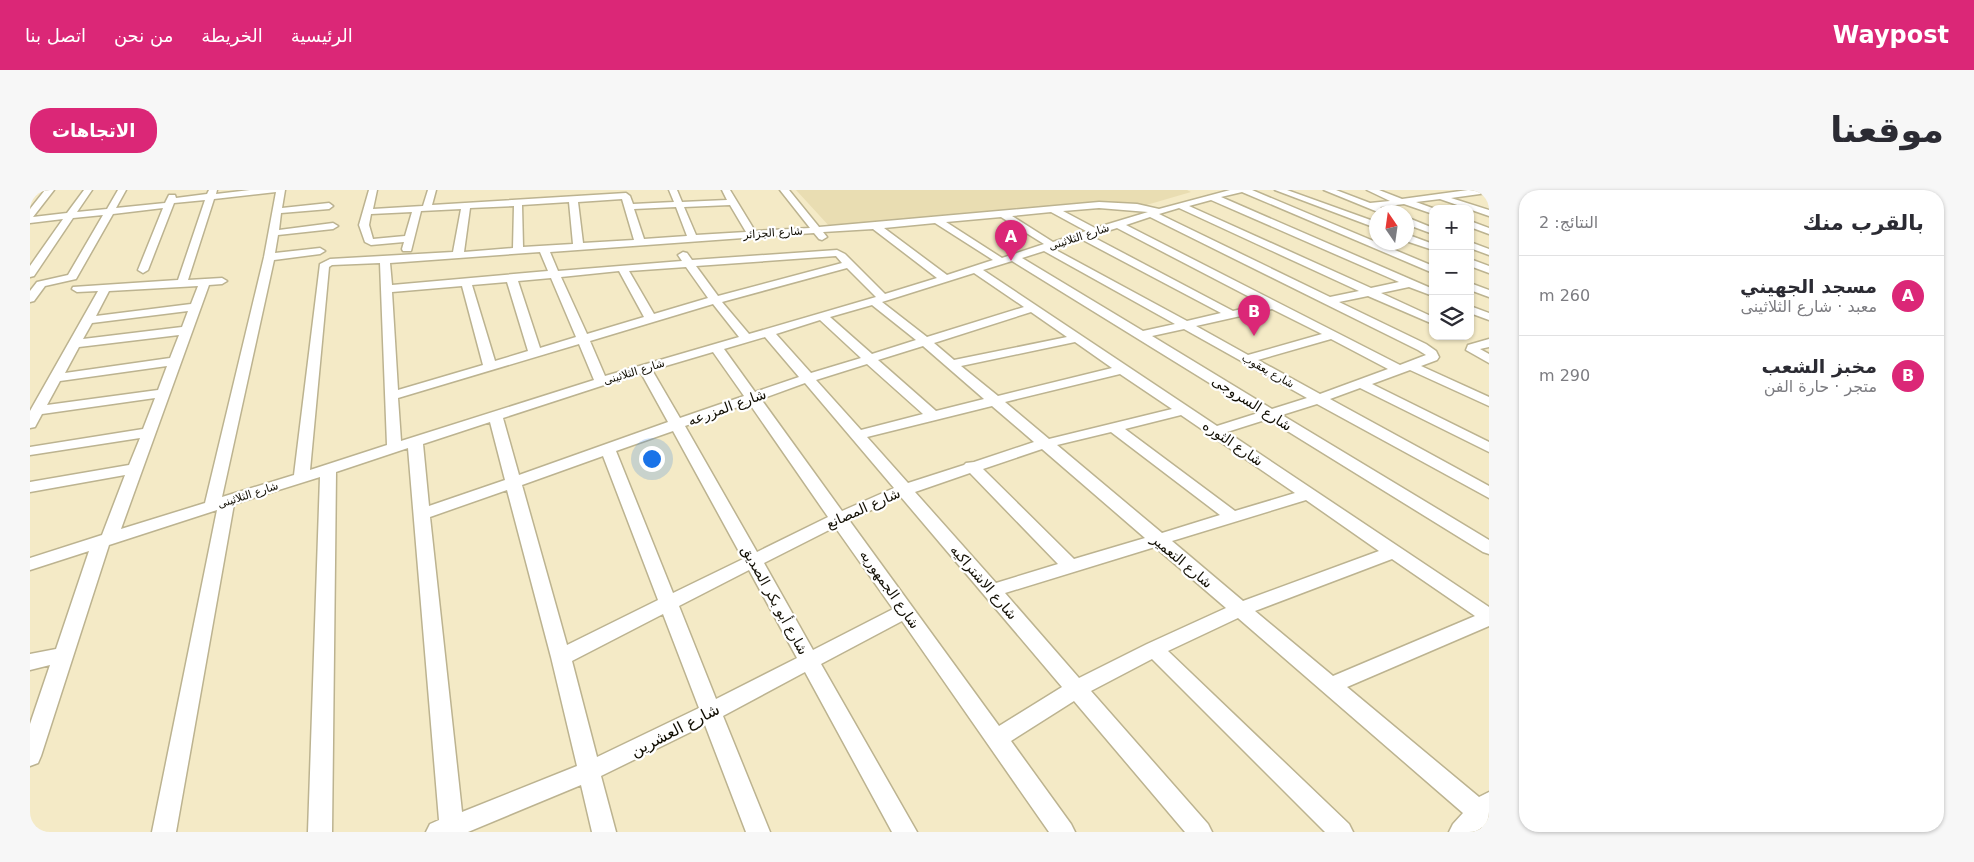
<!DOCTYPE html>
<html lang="ar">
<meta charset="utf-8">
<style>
:root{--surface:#fff;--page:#f7f7f7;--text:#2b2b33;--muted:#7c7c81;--line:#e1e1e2;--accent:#db2777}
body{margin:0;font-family:"DejaVu Sans","Noto Sans Arabic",sans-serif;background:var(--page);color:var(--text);direction:rtl}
.controls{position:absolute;right:15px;top:15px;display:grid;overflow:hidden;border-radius:10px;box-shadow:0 1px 4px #0004}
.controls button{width:45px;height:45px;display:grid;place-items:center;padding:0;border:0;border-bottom:1px solid var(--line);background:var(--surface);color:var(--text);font:25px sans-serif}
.compass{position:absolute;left:1339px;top:15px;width:45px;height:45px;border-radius:50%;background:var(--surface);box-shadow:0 1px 4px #0004;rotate:347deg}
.you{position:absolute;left:621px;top:268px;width:18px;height:18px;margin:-12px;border:4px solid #fff;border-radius:50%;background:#1a73e8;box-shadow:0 0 0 8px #1a73e833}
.badge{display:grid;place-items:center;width:32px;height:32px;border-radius:50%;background:var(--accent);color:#fff;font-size:16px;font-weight:700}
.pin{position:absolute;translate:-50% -41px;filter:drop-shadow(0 1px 2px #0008)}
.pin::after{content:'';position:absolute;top:26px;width:18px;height:15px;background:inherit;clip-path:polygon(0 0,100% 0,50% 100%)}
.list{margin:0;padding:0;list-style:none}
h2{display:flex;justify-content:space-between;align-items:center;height:65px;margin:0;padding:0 20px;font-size:21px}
h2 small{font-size:16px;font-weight:400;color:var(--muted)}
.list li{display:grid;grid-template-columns:32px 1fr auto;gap:15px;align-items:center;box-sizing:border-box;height:80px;padding:0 20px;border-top:1px solid var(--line)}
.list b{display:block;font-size:19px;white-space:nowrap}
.list p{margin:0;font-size:16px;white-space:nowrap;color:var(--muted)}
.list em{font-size:16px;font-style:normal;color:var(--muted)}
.icon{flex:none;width:28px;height:28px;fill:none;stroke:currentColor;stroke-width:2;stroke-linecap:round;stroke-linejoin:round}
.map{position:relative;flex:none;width:1459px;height:642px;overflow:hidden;direction:ltr;border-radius:20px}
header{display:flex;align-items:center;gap:30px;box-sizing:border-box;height:70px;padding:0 25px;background:var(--accent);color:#fff}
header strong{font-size:24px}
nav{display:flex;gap:28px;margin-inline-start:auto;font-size:18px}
.intro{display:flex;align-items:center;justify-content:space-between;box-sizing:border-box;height:120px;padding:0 30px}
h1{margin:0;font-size:35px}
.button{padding:12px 22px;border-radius:20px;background:var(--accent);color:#fff;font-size:18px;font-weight:700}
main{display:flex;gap:30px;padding:0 30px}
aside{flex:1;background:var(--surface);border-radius:20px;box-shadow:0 1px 4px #0004}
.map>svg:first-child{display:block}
</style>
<header>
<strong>Waypost</strong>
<nav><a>الرئيسية</a><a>الخريطة</a><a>من نحن</a><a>اتصل بنا</a></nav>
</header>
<div class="intro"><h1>موقعنا</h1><a class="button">الاتجاهات</a></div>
<main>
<aside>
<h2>بالقرب منك<small>النتائج: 2</small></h2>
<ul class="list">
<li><span class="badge">A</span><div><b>مسجد الجهيني</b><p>معبد · شارع الثلاثينى</p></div><em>260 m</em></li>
<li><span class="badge">B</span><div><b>مخبز الشعب</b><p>متجر · حارة الفن</p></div><em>290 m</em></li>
</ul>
</aside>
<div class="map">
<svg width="1459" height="642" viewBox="0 0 1459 642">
<rect width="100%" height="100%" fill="#f4eac6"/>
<path fill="#e9ddb2" d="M766,0H1157L1161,2L1113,16L1076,13L800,37Z"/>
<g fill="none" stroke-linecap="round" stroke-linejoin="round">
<g stroke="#bcb390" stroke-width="3">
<path id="street" d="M15,0H24L3,27L37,23L54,0H62L47,22L77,19L88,0H96L86,18L135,13L139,5H145L146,8L177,4L179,0H187L186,4L220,0H255L252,18L299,13L303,16L299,19L251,23L249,40L303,33L308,36L303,39L248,45L245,63L290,58L295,61L290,64L244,70L192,307L264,285L290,74L300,69L423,62L431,19L391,21L381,61H373L372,59L374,52L341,55L335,52L329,35L339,0H347L343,19L393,16L398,0H406L402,15L596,3L600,6L603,14L644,12L639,0H647L652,12L697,10L692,0H700L725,41L780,38L750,0H759L789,37L1069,12L1107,14L1129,19L1200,0H1222L1403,76V83L1212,2L1191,7L1403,99V106L1379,97L1351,103L1403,127V134L1338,106L1309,112L1396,154L1406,161L1409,167L1407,170L1391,176L1459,207V216L1380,180L1342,194L1459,252V262L1330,198L1300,209L1459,296V308L1287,214L1252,225L1459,350V364L1453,362L1238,229L1197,242L1459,417V436L1317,497L1449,607L1459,602V641L1451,638L1447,642H1419L1423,634L1433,623L1208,428L1138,461L1319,634L1323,642H1295L1122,469L1061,501L1178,634L1182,642H1155L1044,511L981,551L1041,634L1045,642H1019L872,431L791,474L887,642H862L775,482L693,526L740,642H716L675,535L571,586L586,642H562L551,595L438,642H396L400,634L409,630L378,258L306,282L302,642H278L290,287L204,314L146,642H122L187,320L79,355L11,566L8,573L0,576V534L20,475L0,480V464L26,459L59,361L0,380V368L72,345L95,285L0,302V292L99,275L110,248L0,265V257L113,239L125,208L12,224L5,237L0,238V221L68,101L47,102L42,99L43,97L148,90L175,10L144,13L118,80L113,83L108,80L133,18L83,24L46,89L15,96L4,111L0,112V101L7,92L38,85L73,25L43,28L4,86L0,87V76L33,29L0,33V19ZM246,2L234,67L175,313L91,339L179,95L192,94L197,91L192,88L158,90L184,9ZM592,9L604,50L553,53L548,12ZM1181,10L1369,92L1341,98L1159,16ZM539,12L543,54L493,57L492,15ZM700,15L716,42L666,45L654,17ZM484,16L483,58L434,62L440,18ZM646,17L657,46L614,49L604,19ZM1069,18L1118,22L1065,38L1033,21ZM1149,18L1329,101L1300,107L1129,24ZM382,22L375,46L343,49L339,35L341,24ZM1021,22L1056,41L1023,52L982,26ZM971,27L1014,54L972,68L916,32ZM1120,27L1388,160L1396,165L1370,175L1096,35ZM905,33L963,70L917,85L854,38ZM1087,38L1233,114L1203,121L1061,46ZM843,39L907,88L855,104L815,64L807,60L662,70L657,63L653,62L648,65L652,71L528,81L520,62L784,43L789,49L792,50L797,47L793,42ZM1051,49L1191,123L1157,131L1024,59ZM1014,61L1145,134L1113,141L992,68ZM510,62L518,81L362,95L360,73ZM806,66L812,73L688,106L666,76ZM982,71L1228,223L1187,236L953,80ZM350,73L357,255L280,280L299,77L302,75ZM656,77L678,108L624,124L599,81ZM817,78L846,107L719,144L692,112ZM589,81L614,127L557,144L531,87ZM944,83L994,117L897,147L852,112ZM521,88L546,147L510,158L488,91ZM477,92L498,161L465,171L442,95ZM168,96L161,114L66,126L79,101ZM432,96L453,175L368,200L362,102ZM683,114L709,147L575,186L560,151ZM842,115L886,150L842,164L800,127ZM1242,119L1292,144L1218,165L1166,136ZM158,121L152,137L53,149L62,133ZM1001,122L1037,147L924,170L904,153ZM790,130L831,168L781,183L746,144ZM1154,139L1277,208L1242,219L1122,146ZM149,145L140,168L35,183L49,157ZM735,147L769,187L725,202L694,159ZM1301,149L1358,179L1290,204L1228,170ZM1045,152L1082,178L968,206L931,176ZM549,154L564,190L371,251L368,208ZM893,156L954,209L906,221L848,170ZM683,162L714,206L650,228L622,180ZM837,174L893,224L831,240L786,190ZM137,176L128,200L17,215L30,191ZM611,183L638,232L489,285L473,228ZM1090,184L1142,219L1019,249L975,212ZM775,193L864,298L812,321L731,209ZM719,213L798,327L727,362L655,236ZM962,216L1004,252L944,272L936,273L934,275L878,293L837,247ZM1151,225L1265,303L1205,321L1095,239ZM460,232L475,290L399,316L393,254ZM643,241L713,369L643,403L586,261ZM1081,242L1190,325L1132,343L1027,255ZM1012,259L1115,348L1044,369L953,279ZM573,266L628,410L537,455L492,295ZM940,283L1028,374L966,393L885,302ZM477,300L521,467L547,576L432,622L400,327ZM871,307L1032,497L969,536L819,330ZM1276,310L1349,361L1213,411L1142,351ZM805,337L863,419L783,460L734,373ZM1125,357L1196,418L1117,454L1049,488L975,403ZM1362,369L1445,426L1303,486L1225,421ZM719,380L767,468L686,509L649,416ZM633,424L669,518L567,567L542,471Z
M1245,0H1257L1346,32V38Z
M1294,0H1306L1340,13L1360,11L1337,0H1349L1372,9L1438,0H1459L1457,3L1421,8L1459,20V26L1410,9L1386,12L1405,19H1403V24L1374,14L1350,17L1354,20L1348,22Z
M1376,27L1403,38V44L1376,34Z
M1440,31L1459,38V44L1440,37Z
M1376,44L1403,54V60L1376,51Z
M1440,52L1459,59V65L1440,58Z
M1440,69L1459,76V83L1440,76Z
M1440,93L1459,100V107L1440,100Z
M1440,116L1459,123V130L1440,123Z
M1459,149V157L1450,159L1459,164V173L1436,160L1438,155Z"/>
</g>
<use href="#street" fill="#fff" fill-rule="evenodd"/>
</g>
<g text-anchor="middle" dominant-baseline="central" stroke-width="4.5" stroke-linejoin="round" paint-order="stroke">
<g font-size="11" fill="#110e03" stroke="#fff">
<text transform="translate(743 43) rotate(-4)">شارع الجزائر</text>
<text transform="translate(1049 47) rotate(-18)">شارع الثلاثينى</text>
<text transform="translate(1238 181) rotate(29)">شارع يعقوب</text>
<text transform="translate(604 182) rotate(-17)">شارع الثلاثينى</text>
<text transform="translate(218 305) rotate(-18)">شارع الثلاثينى</text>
</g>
<g font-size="14" fill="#110e03" stroke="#fff">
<text transform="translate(1222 213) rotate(32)">شارع السروجى</text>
<text transform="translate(697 217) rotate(-20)">شارع المزرعه</text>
<text transform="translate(1203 253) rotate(34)">شارع الثوره</text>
<text transform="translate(833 318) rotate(-24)">شارع المصانع</text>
<text transform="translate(1152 371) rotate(40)">شارع التعمير</text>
<text transform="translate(954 392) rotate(49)">شارع الاشتراكيه</text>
<text transform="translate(860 399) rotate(55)">شارع الجمهوريه</text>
<text transform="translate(745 410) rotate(61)">شارع أبو بكر الصديق</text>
</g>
<g font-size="16" fill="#110e03" stroke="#fff">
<text transform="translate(645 540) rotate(-27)">شارع العشرين</text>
</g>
</g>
</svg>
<div class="controls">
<button>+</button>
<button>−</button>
<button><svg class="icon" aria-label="layers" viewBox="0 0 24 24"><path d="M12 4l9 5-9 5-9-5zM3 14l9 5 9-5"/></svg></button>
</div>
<svg class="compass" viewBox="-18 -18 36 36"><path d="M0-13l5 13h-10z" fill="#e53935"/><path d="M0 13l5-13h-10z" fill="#7c7c81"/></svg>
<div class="you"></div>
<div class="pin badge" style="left:981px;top:71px">A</div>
<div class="pin badge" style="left:1224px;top:146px">B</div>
</div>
</main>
